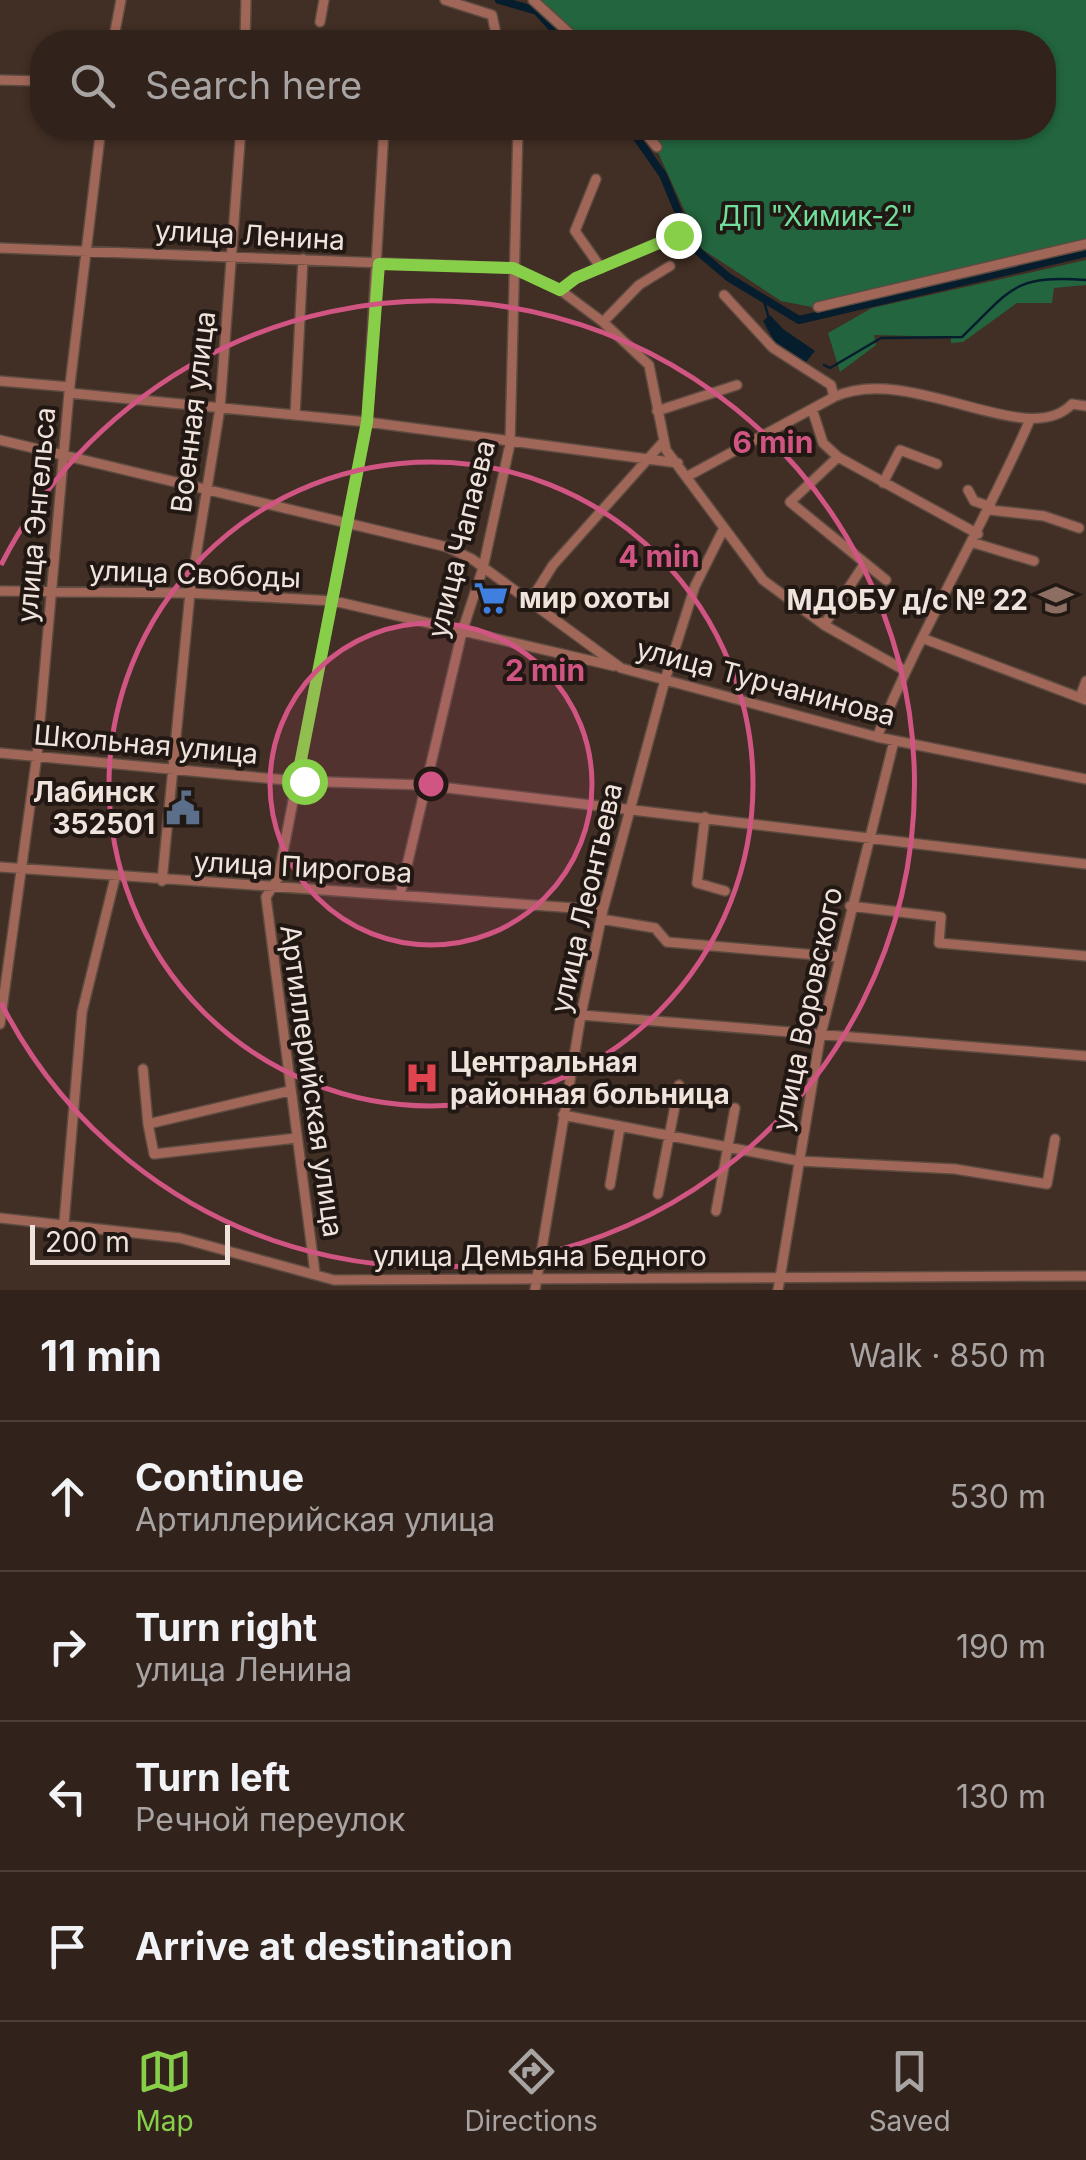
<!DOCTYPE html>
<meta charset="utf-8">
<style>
:root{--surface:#31221b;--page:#3d2f28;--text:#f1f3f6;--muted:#a8a4a3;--line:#4c3f3a;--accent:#88cf49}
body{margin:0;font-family:Inter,sans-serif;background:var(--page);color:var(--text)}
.scale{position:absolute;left:30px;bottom:25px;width:200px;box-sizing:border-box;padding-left:10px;border:5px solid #efe3dc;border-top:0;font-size:28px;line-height:35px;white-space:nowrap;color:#efe3dc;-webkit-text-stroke:8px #211814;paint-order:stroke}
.stop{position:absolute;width:30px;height:30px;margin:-22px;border:8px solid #88cf49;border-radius:50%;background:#fff}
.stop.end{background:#88cf49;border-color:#fff;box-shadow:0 2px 10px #0008}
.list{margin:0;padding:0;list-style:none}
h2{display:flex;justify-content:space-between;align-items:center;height:130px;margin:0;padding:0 40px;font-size:42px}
h2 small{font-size:32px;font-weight:400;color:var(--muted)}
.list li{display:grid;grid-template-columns:65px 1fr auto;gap:30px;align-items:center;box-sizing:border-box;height:150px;padding:0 40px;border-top:2px solid var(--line)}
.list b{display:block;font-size:38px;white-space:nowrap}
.list p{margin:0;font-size:32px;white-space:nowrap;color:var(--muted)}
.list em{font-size:32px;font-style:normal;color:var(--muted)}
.icon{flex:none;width:55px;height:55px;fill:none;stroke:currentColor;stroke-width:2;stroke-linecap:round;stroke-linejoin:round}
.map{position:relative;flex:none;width:1086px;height:1290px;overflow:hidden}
.search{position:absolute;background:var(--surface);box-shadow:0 2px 8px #0004;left:30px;right:30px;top:30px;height:110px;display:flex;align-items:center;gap:25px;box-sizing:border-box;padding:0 35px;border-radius:40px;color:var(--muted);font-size:38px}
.sheet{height:730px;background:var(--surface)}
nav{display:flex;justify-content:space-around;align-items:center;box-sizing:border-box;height:140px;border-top:2px solid var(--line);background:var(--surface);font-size:28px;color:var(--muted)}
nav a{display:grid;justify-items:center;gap:5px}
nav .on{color:var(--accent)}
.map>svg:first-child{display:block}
</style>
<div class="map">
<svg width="1086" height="1290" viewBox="0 0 1086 1290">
<rect width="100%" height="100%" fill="#412e24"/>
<path fill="#22653e" d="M531,0H1086V245L817,308L781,301L702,249L656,148L640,128H1044V42H577Z
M1086,260V285L1054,288L1052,303H1017L963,342L951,343V337L874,335L876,345L840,372L828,333L872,308Z"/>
<path fill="#061d2e" d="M770,315L783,329L815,351L806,362L774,341L763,321Z"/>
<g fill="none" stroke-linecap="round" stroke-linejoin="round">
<path stroke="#061d2e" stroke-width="2.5" d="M764,301L769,319
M824,365L830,368L881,338L962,337C1012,289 1012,275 1086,280"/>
<path stroke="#061d2e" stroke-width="8" d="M499,0L537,11L565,42
M630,128L663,175L693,247L728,277L799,320L1086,253"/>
<g stroke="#5d4b41" stroke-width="12">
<path id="minor" d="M445,0L492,15L497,39L503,42
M533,0L579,42
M320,22L324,0
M113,42L121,0
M245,42L246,0
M0,80L42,81
M641,128L657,147
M596,179L575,231L601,268
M0,248L513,268L560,290L603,322L649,365L666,450L763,580L824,625L904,670
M560,290L575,278L677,235
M724,295L773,348L831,385L834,397C910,362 1027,452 1072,404L1086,406
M818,307L1086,244
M603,322L639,285L670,266
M0,381L70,387
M69,393L367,422L678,463
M657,411L737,385
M813,412L823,443L838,457L978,534
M295,415L303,259
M0,440L447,547L472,559L621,668L877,737L1086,779
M838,457L790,502L886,580
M688,476L834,397
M883,483L900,450L937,464
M968,490L974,501L991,507
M990,510L1044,516L1079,528
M974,543L1034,561
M0,591L190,593L334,601L614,666
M529,603L553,565L664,441
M824,625L865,563
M922,638L1086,700
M1080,697L1086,681
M877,737C921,629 982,529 1029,422
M0,753L297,781L423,785L1086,864
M705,817L697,883L725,891
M0,867L603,910
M162,881L190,593L220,408L241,128
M400,895L462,632L483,568L510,444L518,128
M850,906L941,917L939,943L1086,956
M601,919L655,928L667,942L840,957
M581,1015L1086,1056
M0,1024L37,755L69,393L101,128
M143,1069L148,1124
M289,1091L148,1124L154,1154L297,1138
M563,1115L799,1161L955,1169L1047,1184L1055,1139
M610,1185L620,1127
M658,1194L679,1085
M716,1211L735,1108
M0,1218L180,1238L334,1280L1086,1276
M64,1223L82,1012L115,878
M315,1273L266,897L278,878L367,422L384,128
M535,1290L581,1015L603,910L665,680L695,586L724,528
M778,1290L820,1038L894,741"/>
</g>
<use href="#minor" stroke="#a06758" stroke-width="9"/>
</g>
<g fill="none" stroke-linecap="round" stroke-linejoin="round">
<path stroke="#88cf49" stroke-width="12" d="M304,781L297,780L367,422L379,264L513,268L560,290L576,278L678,235"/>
</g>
<circle cx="431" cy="784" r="161" fill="#d05582" fill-opacity=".12"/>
<g fill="none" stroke="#d05582" stroke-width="5">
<circle cx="431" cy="784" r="161"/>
<circle cx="431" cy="784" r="322"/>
<path d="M1 565A483 483 0 1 1 1 1003"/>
</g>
<defs>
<g id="supermarket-bare" transform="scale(2.7)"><path d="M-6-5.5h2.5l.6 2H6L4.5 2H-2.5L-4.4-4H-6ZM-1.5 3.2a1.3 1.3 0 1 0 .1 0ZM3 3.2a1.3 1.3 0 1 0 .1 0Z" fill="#3f7fe0" stroke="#211814" stroke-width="2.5" paint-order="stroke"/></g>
<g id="school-bare" transform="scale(2.7)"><path d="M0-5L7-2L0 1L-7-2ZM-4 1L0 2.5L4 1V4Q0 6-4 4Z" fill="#8d6e63" stroke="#211814" stroke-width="2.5" paint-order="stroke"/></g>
<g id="civic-bare" transform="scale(2.7)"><path d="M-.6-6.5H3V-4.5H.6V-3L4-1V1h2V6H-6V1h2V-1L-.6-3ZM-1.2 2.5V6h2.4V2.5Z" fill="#5c6f8a" stroke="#211814" stroke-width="2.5" paint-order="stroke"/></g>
<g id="hospital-bare" transform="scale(2.7)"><path d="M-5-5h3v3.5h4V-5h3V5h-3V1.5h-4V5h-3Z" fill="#e0444e" stroke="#211814" stroke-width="2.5" paint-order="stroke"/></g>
</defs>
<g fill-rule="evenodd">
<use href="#supermarket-bare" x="491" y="598"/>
<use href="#school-bare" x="1056" y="600"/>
<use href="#civic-bare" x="183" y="808"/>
<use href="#hospital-bare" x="422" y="1078"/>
</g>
<g text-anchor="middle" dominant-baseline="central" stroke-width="8" stroke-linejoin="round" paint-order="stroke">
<g font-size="28" fill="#71df9b" stroke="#211814">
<text x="816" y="216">ДП "Химик-2"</text>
</g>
<g font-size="28" fill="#efe3dc" stroke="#211814">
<text transform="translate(250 235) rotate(3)">улица Ленина</text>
<text transform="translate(193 412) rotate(-83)">Военная улица</text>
<text transform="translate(36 515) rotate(-85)">улица Энгельса</text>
<text transform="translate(461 539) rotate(-76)">улица Чапаева</text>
<text transform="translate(195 574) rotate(2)">улица Свободы</text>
<text transform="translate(766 682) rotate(15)">улица Турчанинова</text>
<text transform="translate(146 744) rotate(5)">Школьная улица</text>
<text transform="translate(303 867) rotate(3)">улица Пирогова</text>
<text transform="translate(586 898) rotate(-77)">улица Леонтьева</text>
<text transform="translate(807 1009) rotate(-78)">улица Воровского</text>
<text transform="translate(312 1081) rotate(82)">Артиллерийская улица</text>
<text x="540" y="1256">улица Демьяна Бедного</text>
</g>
<g font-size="28" font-weight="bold" fill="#efe3dc" stroke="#211814" text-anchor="start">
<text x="519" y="598">мир охоты</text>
<text x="1028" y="600" text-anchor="end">МДОБУ д/с № 22</text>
<text x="155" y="792" text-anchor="end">Лабинск<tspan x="155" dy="32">352501</tspan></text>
<text x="450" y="1062">Центральная<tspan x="450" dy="32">районная больница</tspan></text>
</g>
</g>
<circle cx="431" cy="784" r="15" fill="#d05582" stroke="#211814" stroke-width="5"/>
<g font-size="30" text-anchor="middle" font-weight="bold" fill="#d05582" stroke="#211814" stroke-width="8" stroke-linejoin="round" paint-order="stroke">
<text x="773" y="453">6 min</text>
<text x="659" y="567">4 min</text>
<text x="545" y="681">2 min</text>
</g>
</svg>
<div class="scale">200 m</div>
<div class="stop" style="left:304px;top:781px"></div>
<div class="stop end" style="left:678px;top:235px"></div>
<div class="search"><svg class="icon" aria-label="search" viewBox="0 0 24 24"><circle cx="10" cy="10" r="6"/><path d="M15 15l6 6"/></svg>Search here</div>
</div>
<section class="sheet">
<h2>11 min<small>Walk · 850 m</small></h2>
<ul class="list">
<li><svg class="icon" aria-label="ahead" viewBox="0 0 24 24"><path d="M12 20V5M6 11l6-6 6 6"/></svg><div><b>Continue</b><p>Артиллерийская улица</p></div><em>530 m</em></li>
<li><svg class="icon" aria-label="right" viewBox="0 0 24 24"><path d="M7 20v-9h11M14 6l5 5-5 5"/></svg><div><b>Turn right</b><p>улица Ленина</p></div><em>190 m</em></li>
<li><svg class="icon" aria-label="left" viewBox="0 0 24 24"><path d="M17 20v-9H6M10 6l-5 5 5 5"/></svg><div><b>Turn left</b><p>Речной переулок</p></div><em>130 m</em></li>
<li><svg class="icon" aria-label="arrive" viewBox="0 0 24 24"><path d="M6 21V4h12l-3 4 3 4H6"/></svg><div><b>Arrive at destination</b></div></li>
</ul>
</section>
<nav>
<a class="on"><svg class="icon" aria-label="map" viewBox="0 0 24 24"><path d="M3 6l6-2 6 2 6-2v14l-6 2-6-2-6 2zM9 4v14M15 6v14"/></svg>Map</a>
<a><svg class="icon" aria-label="directions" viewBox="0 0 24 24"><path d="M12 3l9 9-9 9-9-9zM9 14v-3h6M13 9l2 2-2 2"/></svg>Directions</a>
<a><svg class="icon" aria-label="saved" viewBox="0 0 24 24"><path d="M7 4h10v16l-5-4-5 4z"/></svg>Saved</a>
</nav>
